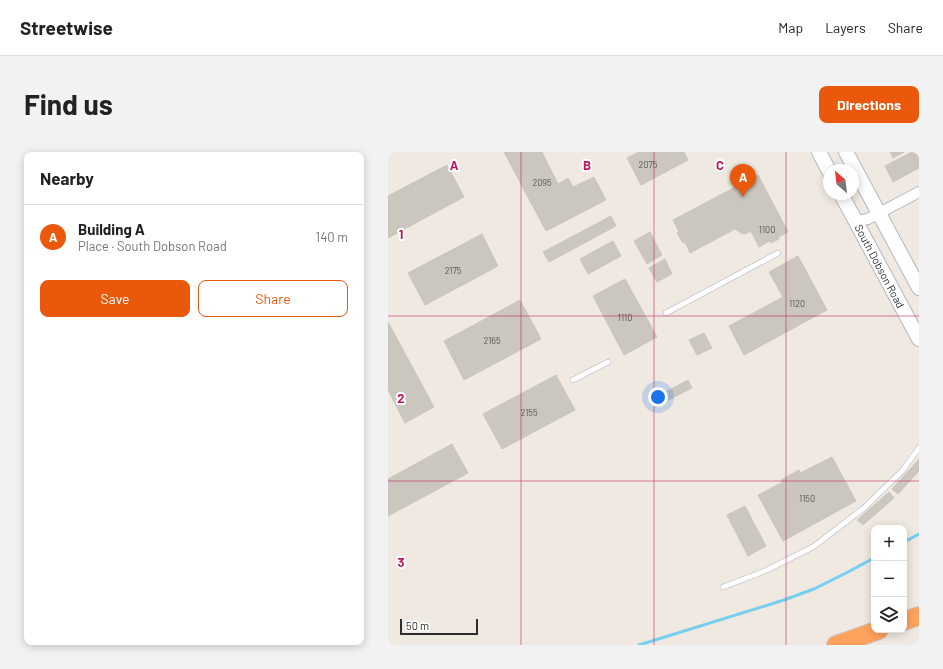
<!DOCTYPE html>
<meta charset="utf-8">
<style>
:root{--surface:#fff;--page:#f2f2f2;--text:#222;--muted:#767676;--line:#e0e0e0;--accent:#ea580c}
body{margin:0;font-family:Barlow,sans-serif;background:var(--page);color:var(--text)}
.controls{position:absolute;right:12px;bottom:12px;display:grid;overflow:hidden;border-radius:8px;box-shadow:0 2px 10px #0003}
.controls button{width:36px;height:36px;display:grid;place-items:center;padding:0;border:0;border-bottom:1px solid var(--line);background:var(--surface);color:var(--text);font:20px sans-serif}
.compass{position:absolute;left:435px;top:12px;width:36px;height:36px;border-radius:50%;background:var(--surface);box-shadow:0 2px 10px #0003;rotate:332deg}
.scale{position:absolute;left:12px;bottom:10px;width:78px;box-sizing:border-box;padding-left:4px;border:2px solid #2e2e2e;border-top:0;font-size:11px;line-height:14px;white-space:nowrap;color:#2e2e2e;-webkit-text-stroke:3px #fff;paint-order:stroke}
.you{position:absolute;left:270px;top:245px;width:14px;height:14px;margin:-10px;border:3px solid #fff;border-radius:50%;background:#1a73e8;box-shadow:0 0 0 6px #1a73e833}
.badge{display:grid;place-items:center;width:26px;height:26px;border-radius:50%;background:var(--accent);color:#fff;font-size:13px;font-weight:700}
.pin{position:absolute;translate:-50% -33px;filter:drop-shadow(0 1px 2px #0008)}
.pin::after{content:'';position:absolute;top:21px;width:14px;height:12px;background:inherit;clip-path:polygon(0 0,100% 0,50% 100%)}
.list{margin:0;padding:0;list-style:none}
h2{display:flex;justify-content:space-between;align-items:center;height:52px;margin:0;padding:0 16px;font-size:17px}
h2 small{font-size:13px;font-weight:400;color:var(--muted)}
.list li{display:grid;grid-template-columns:26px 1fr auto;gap:12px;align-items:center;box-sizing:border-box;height:64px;padding:0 16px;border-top:1px solid var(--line)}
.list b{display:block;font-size:15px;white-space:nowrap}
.list p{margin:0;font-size:13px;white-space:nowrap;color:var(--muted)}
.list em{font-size:13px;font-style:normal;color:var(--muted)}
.actions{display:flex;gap:8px;padding:12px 16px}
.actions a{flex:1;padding:9px 0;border:1px solid var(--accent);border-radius:8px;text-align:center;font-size:14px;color:var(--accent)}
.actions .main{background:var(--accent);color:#fff}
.icon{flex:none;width:22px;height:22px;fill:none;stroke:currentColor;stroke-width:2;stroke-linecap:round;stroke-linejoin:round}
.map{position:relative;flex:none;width:531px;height:493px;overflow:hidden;border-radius:8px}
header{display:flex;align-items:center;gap:24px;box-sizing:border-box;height:56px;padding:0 20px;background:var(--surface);border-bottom:1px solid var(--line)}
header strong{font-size:19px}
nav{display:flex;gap:22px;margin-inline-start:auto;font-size:14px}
.intro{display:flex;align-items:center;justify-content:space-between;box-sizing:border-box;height:96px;padding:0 24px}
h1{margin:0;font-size:28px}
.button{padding:10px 18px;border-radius:8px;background:var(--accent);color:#fff;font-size:14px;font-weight:700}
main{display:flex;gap:24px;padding:0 24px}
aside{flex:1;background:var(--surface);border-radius:8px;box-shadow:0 2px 10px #0003}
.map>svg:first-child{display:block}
</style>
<header>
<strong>Streetwise</strong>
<nav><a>Map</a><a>Layers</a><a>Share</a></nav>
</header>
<div class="intro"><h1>Find us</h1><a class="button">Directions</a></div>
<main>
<aside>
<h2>Nearby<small></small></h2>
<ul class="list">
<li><span class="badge">A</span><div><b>Building A</b><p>Place · South Dobson Road</p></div><em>140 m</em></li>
</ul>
<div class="actions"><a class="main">Save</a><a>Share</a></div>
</aside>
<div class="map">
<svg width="531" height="493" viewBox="0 0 531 493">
<rect width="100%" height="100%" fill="#efe9e1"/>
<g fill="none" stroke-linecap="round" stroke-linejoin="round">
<path stroke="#75cff0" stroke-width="3" d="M516,390L531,382
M251,493L396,448L426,437L460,420L486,406"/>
</g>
<path fill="#cbc7bf" stroke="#cbc5ba" d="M116,0H154L170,32L180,26L185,35L206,25L218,48L158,79Z
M251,0H296L300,8L253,33L239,6Z
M502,0H516L505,6Z
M524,0H531V16L505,30L497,14Z
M59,13L76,45L0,86V44Z
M370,23L400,80L390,85L391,87L383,91L382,89L371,95L363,79L357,82L353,81L347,77L302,101L297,90L295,91L289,81L291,80L285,68Z
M223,64L228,74L161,110L155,100Z
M262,80L274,103L259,112L246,89Z
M94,82L110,114L37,153L20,121Z
M225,89L233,104L200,122L192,107Z
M410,104L439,158L356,203L341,174L395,145L381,120Z
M277,107L284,122L269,130L261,116Z
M237,127L269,185L236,203L205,144Z
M132,148L153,187L76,228L56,189Z
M0,170L46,255L17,271L0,238Z
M316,181L324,196L309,203L301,188Z
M168,223L187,258L114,297L95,262Z
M300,228L304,236L267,255L263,248Z
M64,292L80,321L0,364V327Z
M444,305L468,349L395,389L370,343L395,330L393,328L411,318L412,321Z
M531,307V319L510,342L504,337Z
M501,340L506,346L475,373L469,368Z
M357,354L378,394L360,404L339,363Z"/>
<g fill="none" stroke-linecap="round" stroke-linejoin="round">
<g stroke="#b4b7c1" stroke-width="6">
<path id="lane" d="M278,161L390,101
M185,228L220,210
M335,435L377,419L425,395L476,356L514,319L531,296"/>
</g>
<g stroke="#b4b7c1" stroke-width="12">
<path id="street" d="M468,69L480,67L531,40"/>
</g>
<g stroke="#b4b7c1" stroke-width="16">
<path id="secondary" d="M431,0L441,19
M458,0L531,136
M453,42L531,187"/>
</g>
<g stroke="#c9c9c9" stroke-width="20">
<path id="highway" d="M516,469L531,464
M448,493L491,478"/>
</g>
<use href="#lane" stroke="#fff" stroke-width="5"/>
<use href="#street" stroke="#fff" stroke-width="10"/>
<use href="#secondary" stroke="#fff" stroke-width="14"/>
<use href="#highway" stroke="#ffa35c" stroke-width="18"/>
</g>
<path fill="none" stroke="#c2185b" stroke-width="1" stroke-opacity="0.55" d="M133,0V493M266,0V493M398,0V493M0,164H531M0,329H531"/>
<g text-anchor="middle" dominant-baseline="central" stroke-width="4" stroke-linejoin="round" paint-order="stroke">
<g font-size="9" fill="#555452">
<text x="260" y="12">2075</text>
<text x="154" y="30">2095</text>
<text x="379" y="77">1100</text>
<text x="65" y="118">2175</text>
<text x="409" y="151">1120</text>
<text x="237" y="165">1110</text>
<text x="104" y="188">2165</text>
<text x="141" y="260">2155</text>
<text x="419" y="346">1150</text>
</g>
<g font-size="11" fill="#2e2e2e" stroke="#fff">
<text transform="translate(492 114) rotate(62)">South Dobson Road</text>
</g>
</g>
<g font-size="13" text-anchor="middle" font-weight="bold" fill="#c2185b" stroke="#fff" stroke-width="4" stroke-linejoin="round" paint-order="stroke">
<text x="66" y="18">A</text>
<text x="199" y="18">B</text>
<text x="332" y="18">C</text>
<text x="13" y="87">1</text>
<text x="13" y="251">2</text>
<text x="13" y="415">3</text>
</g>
</svg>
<div class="controls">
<button>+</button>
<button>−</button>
<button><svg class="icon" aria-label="layers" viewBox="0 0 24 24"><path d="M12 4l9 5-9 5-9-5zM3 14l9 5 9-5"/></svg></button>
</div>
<svg class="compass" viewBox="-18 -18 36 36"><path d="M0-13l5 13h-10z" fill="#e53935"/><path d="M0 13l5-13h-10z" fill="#767676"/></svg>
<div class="scale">50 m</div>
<div class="you"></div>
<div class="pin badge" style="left:355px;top:45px">A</div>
</div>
</main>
